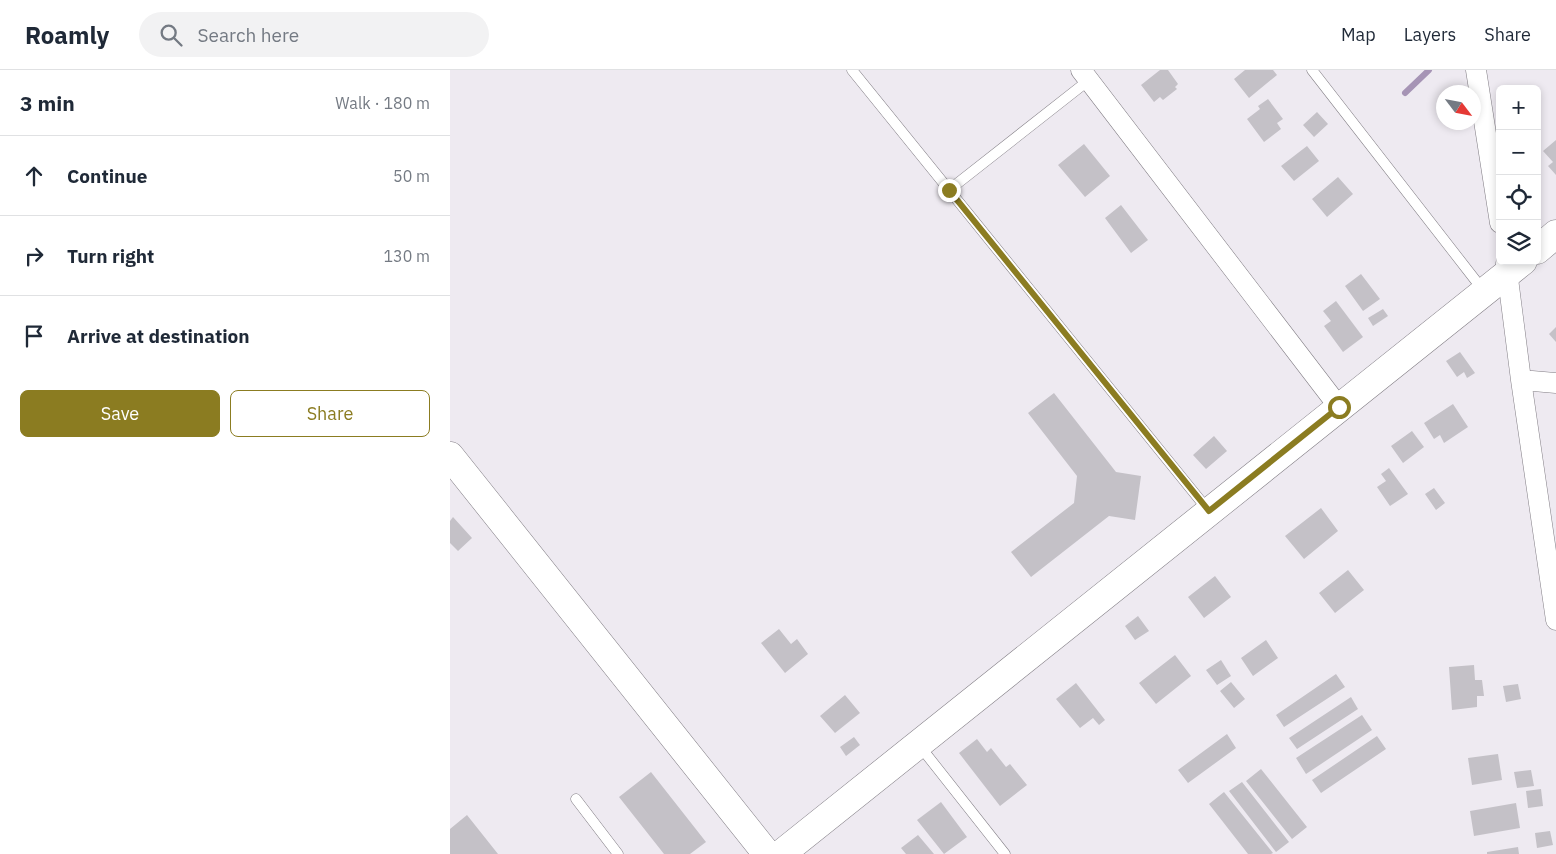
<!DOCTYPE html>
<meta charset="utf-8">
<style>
:root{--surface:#fff;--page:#f2f2f3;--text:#1f2937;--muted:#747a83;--line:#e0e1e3;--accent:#8b7c21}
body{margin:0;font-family:"IBM Plex Sans",sans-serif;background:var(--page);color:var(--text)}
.controls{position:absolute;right:15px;top:15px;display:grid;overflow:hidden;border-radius:8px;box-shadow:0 2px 8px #0003}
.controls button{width:45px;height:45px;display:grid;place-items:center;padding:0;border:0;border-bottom:1px solid var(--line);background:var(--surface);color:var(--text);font:25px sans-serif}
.compass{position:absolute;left:986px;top:15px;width:45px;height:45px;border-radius:50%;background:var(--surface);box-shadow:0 2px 8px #0003;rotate:122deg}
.stop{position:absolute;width:15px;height:15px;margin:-11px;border:4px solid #8b7c21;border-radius:50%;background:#fff}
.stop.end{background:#8b7c21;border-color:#fff;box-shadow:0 1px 5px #0008}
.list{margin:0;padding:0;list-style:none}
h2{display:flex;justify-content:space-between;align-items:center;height:65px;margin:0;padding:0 20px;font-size:21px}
h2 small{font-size:16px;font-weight:400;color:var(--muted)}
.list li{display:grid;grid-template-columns:32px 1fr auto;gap:15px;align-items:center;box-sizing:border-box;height:80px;padding:0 20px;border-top:1px solid var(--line)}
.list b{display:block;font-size:19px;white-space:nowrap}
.list em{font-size:16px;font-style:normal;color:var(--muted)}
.actions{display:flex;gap:10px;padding:15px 20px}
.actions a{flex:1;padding:11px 0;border:1px solid var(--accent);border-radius:8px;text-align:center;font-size:18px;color:var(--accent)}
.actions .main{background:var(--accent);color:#fff}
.icon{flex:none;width:28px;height:28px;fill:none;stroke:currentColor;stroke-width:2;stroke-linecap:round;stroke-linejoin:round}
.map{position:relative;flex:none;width:1106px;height:784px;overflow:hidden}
header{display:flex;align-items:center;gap:30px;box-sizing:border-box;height:70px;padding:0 25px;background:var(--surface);border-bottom:1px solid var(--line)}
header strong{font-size:24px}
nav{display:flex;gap:28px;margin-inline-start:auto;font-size:18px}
.search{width:350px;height:45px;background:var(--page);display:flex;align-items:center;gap:12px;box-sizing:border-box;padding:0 18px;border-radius:28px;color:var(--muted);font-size:19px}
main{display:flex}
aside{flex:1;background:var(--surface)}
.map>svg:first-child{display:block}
</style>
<header>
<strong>Roamly</strong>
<div class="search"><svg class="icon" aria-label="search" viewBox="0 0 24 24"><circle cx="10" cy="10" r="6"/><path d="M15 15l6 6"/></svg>Search here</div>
<nav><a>Map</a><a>Layers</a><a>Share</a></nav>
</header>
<main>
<aside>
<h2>3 min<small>Walk · 180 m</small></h2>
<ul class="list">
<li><svg class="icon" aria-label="ahead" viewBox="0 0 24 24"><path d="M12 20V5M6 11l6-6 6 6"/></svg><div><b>Continue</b></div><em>50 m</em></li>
<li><svg class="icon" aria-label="right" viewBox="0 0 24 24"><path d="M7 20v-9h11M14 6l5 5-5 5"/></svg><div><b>Turn right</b></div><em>130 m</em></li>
<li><svg class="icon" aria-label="arrive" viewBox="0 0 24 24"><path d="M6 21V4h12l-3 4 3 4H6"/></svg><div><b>Arrive at destination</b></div></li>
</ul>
<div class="actions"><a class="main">Save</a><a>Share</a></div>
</aside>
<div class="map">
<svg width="1106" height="784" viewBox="0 0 1106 784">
<rect width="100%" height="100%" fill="#eeeaf1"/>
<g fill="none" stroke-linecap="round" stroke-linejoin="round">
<path stroke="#a694b5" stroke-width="6" d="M955,23L979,0"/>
</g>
<path fill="#c4c1c7" d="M710,0H718L728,14L725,17L727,19L713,30L710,27L704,32L691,15Z
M795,0H823L827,5L799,28L784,9Z
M818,29L833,49L827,53L831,59L814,72L797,49L810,39L808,36Z
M867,42L878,54L864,67L853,55Z
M1106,70V105L1098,96L1103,92L1093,81Z
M634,74L660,106L635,127L608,95Z
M857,76L869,91L844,111L831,96Z
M888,107L903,124L877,147L862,129Z
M671,135L698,170L681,183L655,148Z
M911,204L930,229L913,241L895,216Z
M886,231L913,267L893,282L874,256L881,251L873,241Z
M933,239L938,246L923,256L918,248Z
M1106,257V272L1099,264Z
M1010,282L1025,303L1017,308L1014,302L1007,307L996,291Z
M604,323L666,402L691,406L685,450L659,446L581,507L561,482L624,433L627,406L578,343Z
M1003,334L1018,357L994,373L990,365L984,369L974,353Z
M962,361L974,377L953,393L941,376Z
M764,366L777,381L756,399L743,385Z
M939,398L958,424L940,436L927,417L936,411L931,404Z
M984,418L995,433L986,440L975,424Z
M871,438L888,461L854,489L835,466Z
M3,447L22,468L8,481L0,473V451Z
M898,500L914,520L885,543L869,523Z
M765,506L781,527L754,548L738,527Z
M688,546L699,561L685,570L675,556Z
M329,559L341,574L347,569L358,584L335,603L311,573Z
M816,570L828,588L803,606L791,588Z
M725,585L741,606L706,634L689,613Z
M771,590L781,606L767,615L756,600Z
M1024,595L1025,610H1032L1034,626H1027V637L1002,640L999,597Z
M886,604L895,617L834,657L826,645Z
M781,612L795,629L784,638L770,621Z
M626,613L655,650L649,655L643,648L630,658L606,629Z
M1068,614L1071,629L1056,632L1053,616Z
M395,625L410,643L385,663L370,646Z
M901,627L908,639L847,679L839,668Z
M912,645L922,660L856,704L846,688Z
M777,664L786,678L738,713L728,700Z
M927,666L936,679L871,723L862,710Z
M404,667L410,675L396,686L390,677Z
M527,669L537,682L541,678L556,697L560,694L577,715L550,736L509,683Z
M1048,684L1052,710L1022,715L1018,688Z
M811,699L857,757L842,769L796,711Z
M1081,700L1084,716L1067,718L1064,702Z
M201,702L256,772L240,784H214L169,727Z
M792,712L839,772L826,782L779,721Z
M1091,719L1093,736L1078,738L1076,721Z
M774,722L823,783L821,784H798L759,734Z
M491,732L517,767L494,784L467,750Z
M1066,733L1070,758L1024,766L1020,741Z
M17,745L48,784H0V759Z
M1100,761L1103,775L1087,778L1085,763Z
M468,765L484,784H456L451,778Z
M1068,777L1069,784H1037V782Z"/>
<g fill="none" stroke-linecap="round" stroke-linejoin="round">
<g stroke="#817d84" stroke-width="11">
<path id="lane" d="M402,0L758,440
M862,0L1033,220
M499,120L639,10
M469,675L555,784
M126,729L168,784"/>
</g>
<g stroke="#817d84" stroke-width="21">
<path id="street" d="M631,0L889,337
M1026,0L1050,153
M1056,193L1071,310L1106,550
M1071,310L1106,313"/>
</g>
<g stroke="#817d84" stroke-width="29">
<path id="secondary" d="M1087,180L1106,164
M0,386L317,784
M331,784L1073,191"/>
</g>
<use href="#lane" stroke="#fff" stroke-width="10"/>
<use href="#street" stroke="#fff" stroke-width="20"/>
<use href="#secondary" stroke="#fff" stroke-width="28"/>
</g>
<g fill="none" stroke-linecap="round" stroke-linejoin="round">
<path stroke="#8b7c21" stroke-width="6" d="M499,120L759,441L889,337"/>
</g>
</svg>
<div class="controls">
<button>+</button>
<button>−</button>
<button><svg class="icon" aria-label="locate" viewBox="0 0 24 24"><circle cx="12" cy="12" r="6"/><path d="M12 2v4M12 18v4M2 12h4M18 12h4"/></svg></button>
<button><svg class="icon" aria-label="layers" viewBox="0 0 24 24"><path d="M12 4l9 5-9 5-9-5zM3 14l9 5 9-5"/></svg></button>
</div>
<svg class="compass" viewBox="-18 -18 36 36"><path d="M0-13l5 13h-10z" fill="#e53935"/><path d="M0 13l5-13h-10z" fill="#747a83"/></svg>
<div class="stop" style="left:889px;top:337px"></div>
<div class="stop end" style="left:499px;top:120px"></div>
</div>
</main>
